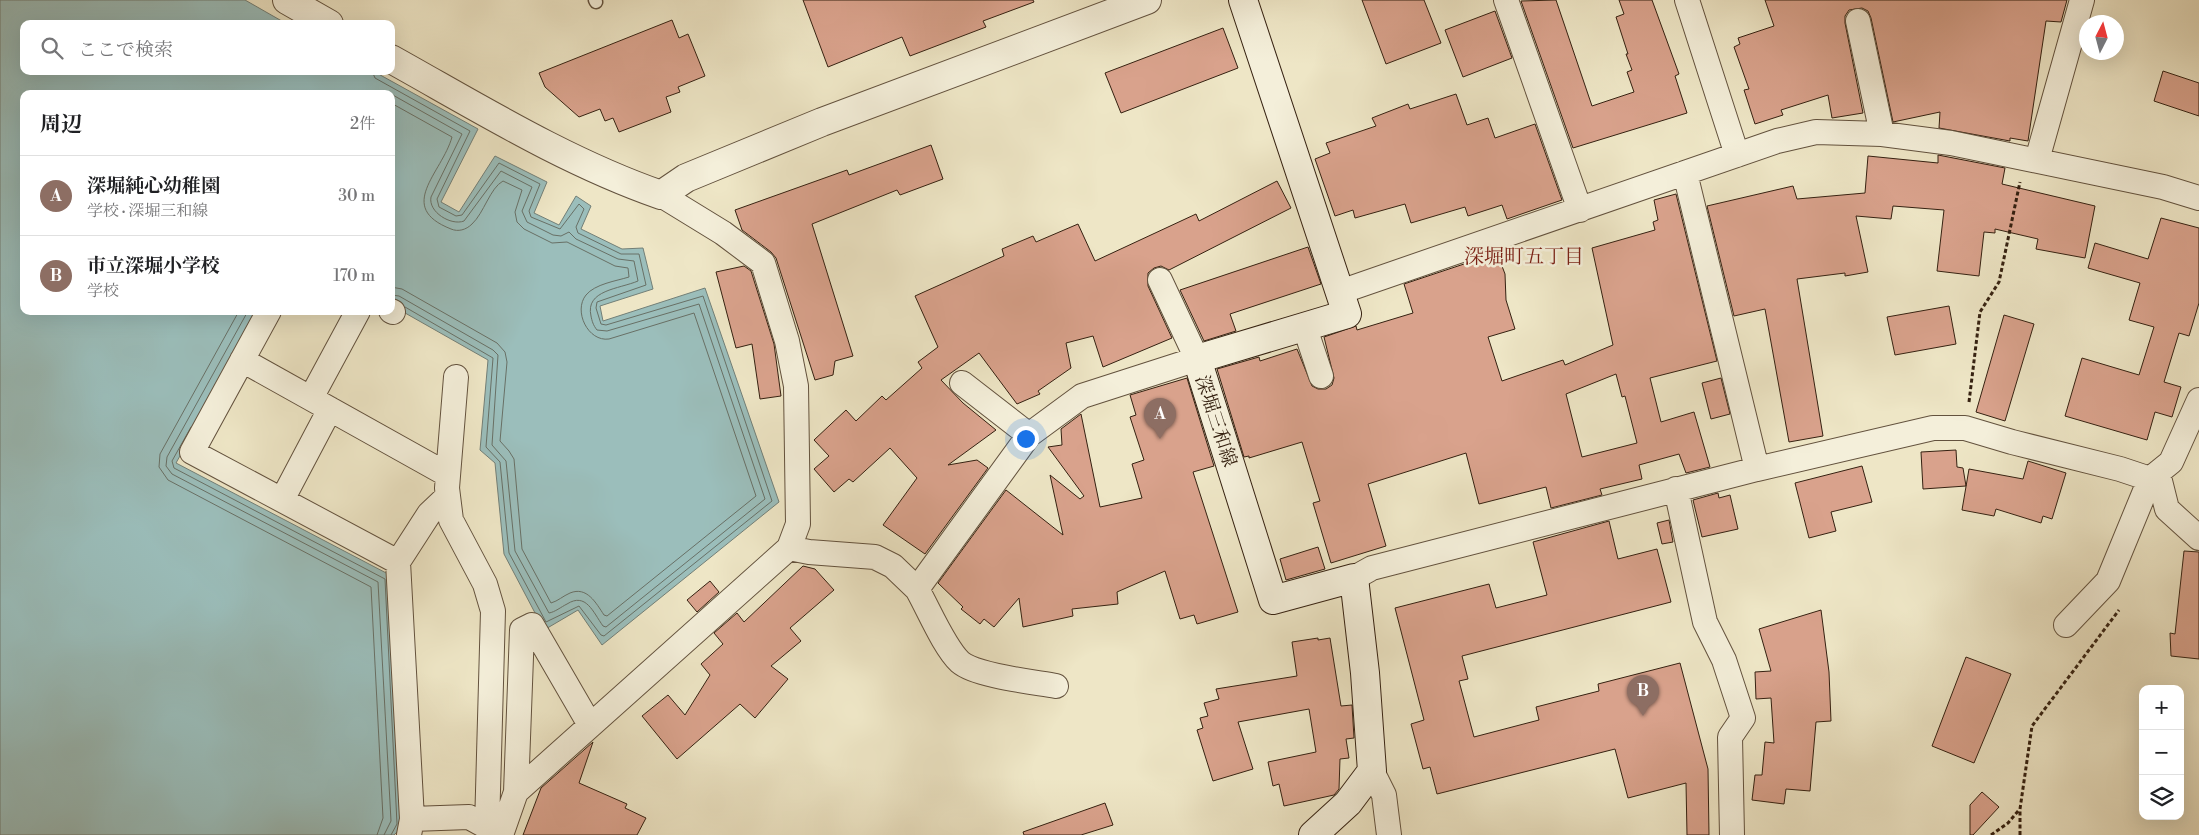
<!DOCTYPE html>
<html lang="ja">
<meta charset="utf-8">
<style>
:root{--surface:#fff;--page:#f2f2f2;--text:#202124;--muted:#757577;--line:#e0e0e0;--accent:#7c3aed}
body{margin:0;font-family:"Libre Bodoni","Noto Serif JP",serif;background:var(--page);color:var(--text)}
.controls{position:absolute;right:15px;bottom:15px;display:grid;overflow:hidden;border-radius:10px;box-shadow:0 5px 20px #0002}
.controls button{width:45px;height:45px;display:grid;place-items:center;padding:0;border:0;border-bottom:1px solid var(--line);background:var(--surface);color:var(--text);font:25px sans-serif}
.compass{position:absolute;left:2079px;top:15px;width:45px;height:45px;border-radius:50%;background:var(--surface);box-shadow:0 5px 20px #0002;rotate:6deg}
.you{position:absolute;left:1025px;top:438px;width:18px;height:18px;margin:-12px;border:4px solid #fff;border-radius:50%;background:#1a73e8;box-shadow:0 0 0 8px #1a73e833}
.badge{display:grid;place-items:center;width:32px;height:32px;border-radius:50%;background:var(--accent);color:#fff;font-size:16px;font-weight:700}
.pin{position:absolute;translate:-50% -41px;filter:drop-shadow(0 1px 2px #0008)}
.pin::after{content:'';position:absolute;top:26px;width:18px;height:15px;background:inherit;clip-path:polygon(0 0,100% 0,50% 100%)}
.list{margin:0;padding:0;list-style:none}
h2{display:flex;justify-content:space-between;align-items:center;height:65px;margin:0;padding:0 20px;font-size:21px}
h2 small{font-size:16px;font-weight:400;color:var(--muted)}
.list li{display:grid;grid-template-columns:32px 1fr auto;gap:15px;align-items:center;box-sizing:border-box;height:80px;padding:0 20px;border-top:1px solid var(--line)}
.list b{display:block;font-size:19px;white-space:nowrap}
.list p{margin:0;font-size:16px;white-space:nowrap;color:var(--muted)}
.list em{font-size:16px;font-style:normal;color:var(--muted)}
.icon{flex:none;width:28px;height:28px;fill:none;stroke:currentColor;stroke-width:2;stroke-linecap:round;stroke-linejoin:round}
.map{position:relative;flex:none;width:2199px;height:835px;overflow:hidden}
.search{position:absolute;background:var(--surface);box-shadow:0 5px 20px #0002;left:20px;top:20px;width:375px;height:55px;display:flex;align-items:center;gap:12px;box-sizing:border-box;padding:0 18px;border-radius:10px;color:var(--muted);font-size:19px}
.panel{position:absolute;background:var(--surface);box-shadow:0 5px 20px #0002;left:20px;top:90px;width:375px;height:225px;border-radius:10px}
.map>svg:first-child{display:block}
</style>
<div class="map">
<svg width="2199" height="835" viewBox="0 0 2199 835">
<rect width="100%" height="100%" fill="#eee6c6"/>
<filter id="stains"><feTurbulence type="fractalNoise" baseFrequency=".004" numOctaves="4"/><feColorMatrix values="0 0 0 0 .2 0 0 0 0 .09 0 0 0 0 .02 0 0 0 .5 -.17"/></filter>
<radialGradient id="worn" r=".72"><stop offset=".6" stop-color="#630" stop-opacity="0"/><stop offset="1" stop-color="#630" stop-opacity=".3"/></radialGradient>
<path fill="#9bbebb" stroke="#727f77" d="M0,0H245L287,24H24V71H373L478,129L441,202L459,212L495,156L547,182L534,213L559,225L576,196L591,206L581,229L622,249L643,248L653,289L600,306L603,321L705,288L779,502L602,645L578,610L544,630L504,554L495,463L480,450L488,360L391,305V94H24V311H261L176,463L390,575L402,827L394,835H0Z"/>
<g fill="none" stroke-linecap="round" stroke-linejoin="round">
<path stroke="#687066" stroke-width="1" d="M372,71L375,78L470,131L437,199L439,207L456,216L462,215L499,163L540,184L529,211L531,217L560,229L579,204L584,209L576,227L578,233L621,254H639L646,285L597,302L596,308L601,324L606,325L703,296L772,501L604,636L601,635L579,606L546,622L509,553L500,462L486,447L493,358L405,307
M391,94L462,134L431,197C428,212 451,226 464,221L501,171L532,187L522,211L527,222L553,235L561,236L569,232L576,239L618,259L634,261L638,281C619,289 585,290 591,316C592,321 593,325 597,330L607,331L699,304L765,499L606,627L603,626C593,612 586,592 567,604C561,607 555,612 549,613L515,551L506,461L492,445L498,355L493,350L399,296L391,295
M391,103L452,137C442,173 395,207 451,229C458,232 466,230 472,224C484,213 490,188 503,181L522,190L515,212L517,222L524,229L552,243L567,242L615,266L628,268L629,277C616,281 595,284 586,295C573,311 588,342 609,339L694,313L756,496L607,616L604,615C596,603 587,586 570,593C563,596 558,601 551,603L522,549L514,459L509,451L500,441L507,362L505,352L497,343L402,289L391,287
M239,311L160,454L159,467L168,480L371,587L383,818L377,835
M248,311L167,457L166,466L172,474L378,582L391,821L384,835
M191,427L172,461L174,468L385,579L397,824L391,835"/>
</g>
<path fill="#d9a28c" stroke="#352111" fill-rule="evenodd" d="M803,0H1033L1034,2L983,21L986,27L910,56L902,37L828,67Z
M1362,0H1424L1441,43L1386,64Z
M1556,0L1592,106L1634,92L1627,72L1632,70L1626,54H1628L1616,17L1624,14L1619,0H1652L1679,74L1675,76L1687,113L1573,148L1521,1Z
M1765,0H2067L2061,22L2046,21L2028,141L2010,138V141L1939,128L1940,112L1893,122L1871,18L1868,11L1862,8L1849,10L1845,16V23L1863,113L1832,118L1828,95L1781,110L1783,115L1755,124L1744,90L1749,89L1734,47L1740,44L1738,38L1774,26Z
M1495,11L1512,58L1463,77L1445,30Z
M672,20L679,38L688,34L705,76L678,87L680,92L666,97L671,112L619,132L613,118L605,121L600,109L579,117L545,87L539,73Z
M1223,28L1238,68L1121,113L1105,73Z
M2163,71L2199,83V116L2154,101Z
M1456,94L1467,125L1488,118L1495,138L1535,124L1562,200L1507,219L1502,205L1468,216L1465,207L1411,223L1405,204L1355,218L1353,210L1335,216L1315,159L1330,153L1326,143L1376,126L1372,118L1408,104L1410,109Z
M931,145L943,179L900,195L897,190L812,224L853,356L835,361L833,375L815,380L776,258L771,252L742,230L735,210L847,170L849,175Z
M1938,155L2005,168L2002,184L2095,206L2085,258L2036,249L2038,239L1995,229V233L1984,232L1979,276L1937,271L1944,210L1893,206L1891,219L1856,216L1868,272L1845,276V273L1797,279L1823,436L1789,442L1765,309L1734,316L1707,206L1793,186L1797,199L1865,193L1868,156L1938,163Z
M1277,181L1291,208L1169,270L1161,266L1154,268L1148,273V286L1172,338L1103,367L1093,336L1066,343L1071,368L1038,391L1040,394L1017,404L979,353L941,380L963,403L996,430L948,465L977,460L988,468L925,554L883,525L917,478L890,448L853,482L849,479L834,492L814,469L829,456L814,440L846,410L856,421L882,396L886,400L922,368L918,362L938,347L915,296L1004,256L1002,249L1033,236L1036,242L1078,224L1095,261L1196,214L1199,221Z
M1676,194L1717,361L1650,378L1661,422L1694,412L1710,467L1686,473L1679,454L1639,465L1642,479L1600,489L1602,495L1551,508L1546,487L1479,504L1466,453L1368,484L1386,546L1331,563L1313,503L1320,501L1302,442L1249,458V456L1244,457L1217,369L1259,357L1260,361L1297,349L1312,386L1318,389H1326L1332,385L1334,378L1324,337L1356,326L1357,330L1413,313L1404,284L1497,253L1505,274L1506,300L1515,329L1488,337L1502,381L1563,360L1565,365L1613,345L1592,248L1655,230L1653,222L1658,220L1654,200ZM1616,374L1622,397L1625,396L1637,443L1582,457L1566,394Z
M2161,218L2199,228V303L2189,336L2179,333L2164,382L2181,387L2172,417L2155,412L2147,440L2065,416L2082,358L2139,375L2154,327L2129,320L2140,283L2088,268L2095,243L2148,259Z
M1308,247L1321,284L1230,314L1236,331L1204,341L1180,290Z
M744,266L751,271L774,344L781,396L760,399L752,344L736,348L716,272Z
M1949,306L1956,344L1895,355L1887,317Z
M2004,315L2034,324L2005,421L1976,412Z
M1187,378L1214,466L1193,472L1238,612L1197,624L1194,615L1180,619L1165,571L1117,592L1118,604L1072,609L1073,616L1023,627L1019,598L994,627L984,619L980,624L961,609L963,607L938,583L1006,490L1063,535L1050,475L1080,499L1084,496L1048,447L1062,445L1061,429L1081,414L1100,507L1142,498L1132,464L1144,460L1130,417L1136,415L1130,395Z
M1721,378L1730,414L1711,419L1702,383Z
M1956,450L1957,467L1963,468L1966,486L1923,489L1921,452Z
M2028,461L2066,473L2052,519L2043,516L2041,523L1996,509L1994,516L1962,510L1969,469L2023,479Z
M1862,466L1872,502L1831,512L1836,531L1809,538L1795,483Z
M1718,493L1719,498L1730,495L1738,529L1702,537L1693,500Z
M1669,520L1673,542L1662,544L1657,523Z
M1609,521L1618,559L1657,549L1671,602L1462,656L1468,679L1459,681L1474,737L1539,720L1536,707L1599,691L1598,684L1680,663L1708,769L1709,835H1687L1686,783L1628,798L1615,749L1437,794L1430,767L1423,769L1411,724L1424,720L1395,608L1489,584L1496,608L1547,595L1533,542Z
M1318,547L1325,569L1286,580L1280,559Z
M2184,551L2199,552V659L2171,656L2170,633L2175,634Z
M803,566L815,569L834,590L790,628L801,641L771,666L788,679L755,718L740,704L677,759L642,716L668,695L685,715L710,675L701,664L723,644L714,633L737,613L744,622Z
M710,581L719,592L697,612L687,600Z
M1821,610L1829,672L1831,721L1816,722L1810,791L1786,789L1784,804L1752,800L1755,775H1762L1765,742L1774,743L1771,698L1756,699L1755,672L1771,671L1759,629Z
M1318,638V640L1330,638L1341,706L1352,705L1354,738L1346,739L1349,758L1340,759L1339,789L1334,795L1284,806L1279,784L1273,786L1268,762L1316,752L1309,709L1238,722L1253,769L1213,781L1197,730L1203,728L1200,718L1208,716L1204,703L1219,699L1216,689L1297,676L1292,642Z
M1966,657L2011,674L1974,763L1932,746Z
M593,742L579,783L627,804L625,808L646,818L637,835H523L541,788Z
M1982,792L1999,807L1973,835H1970V805Z
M1105,803L1113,825L1081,835H1024L1023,832Z"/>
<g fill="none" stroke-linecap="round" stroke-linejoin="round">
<g stroke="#63523e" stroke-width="15">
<path id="service" d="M595,0L596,2"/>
</g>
<g stroke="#63523e" stroke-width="26">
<path id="minor" d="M1506,0L1580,210
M1687,0L1737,155
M1858,21L1882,134
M2037,160L2082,0
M1685,173L1757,469
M1340,292L1777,141L1816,132L1882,134L1951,143L2163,187L2199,198
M269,311L192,452L398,562L412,819L409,835
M391,311L393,312
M1305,328L1321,376
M242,360L448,475
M456,377L447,488L451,520L485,584L493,611L487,827
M962,383L1029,435
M311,398L358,311
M2158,473L2167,509L2199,538
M1676,489L1705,622L1724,660L1743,718L1730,737L1732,835
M282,500L330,409
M789,548L809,552L875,557L893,566L917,589L1029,435L1082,396L1197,359L1160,280
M398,562L429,514L448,496
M1354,578L1372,568L1757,469L1933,428H1965L2012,442L2120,469L2150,479L2171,462L2199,400
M917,589C928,608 944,647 960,662C976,676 1034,682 1056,686
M2066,625L2108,581L2150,479
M1372,771L1384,795L1389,835
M516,792L522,630L532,625L590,725
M412,819L469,817L500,834
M501,835L516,792L789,548L798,524L796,386L787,341L763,263L723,233L661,195"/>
</g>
<g stroke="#63523e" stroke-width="30">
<path id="tertiary" d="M287,0L329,24
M391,59C479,108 566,162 661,195L686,178L822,122L1147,0"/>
</g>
<g stroke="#352111" stroke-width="30">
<path id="secondary" d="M1243,0L1347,314L1197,359L1273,600L1354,578L1365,673L1372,771L1348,803L1313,835"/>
</g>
<path stroke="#352111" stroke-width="3" stroke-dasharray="4 2.5" stroke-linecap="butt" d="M1969,402L1980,312L1999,282L2020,182
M1991,835L2008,823L2019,810
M2020,835V809L2032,726L2119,610"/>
<use href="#service" stroke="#f4efda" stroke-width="12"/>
<use href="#minor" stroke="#f4efda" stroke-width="24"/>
<use href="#tertiary" stroke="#f4efda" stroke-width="28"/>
<use href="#secondary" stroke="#f4efda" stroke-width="28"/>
</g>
<g text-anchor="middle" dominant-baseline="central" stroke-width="5" stroke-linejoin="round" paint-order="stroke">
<g font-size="19" fill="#352111" stroke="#f4efda">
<text transform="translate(1216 421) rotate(72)">深堀三和線</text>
</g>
<g font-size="20" fill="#7a1f14" stroke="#f4efda">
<text x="1524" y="257">深堀町五丁目</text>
</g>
</g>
<rect width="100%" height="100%" filter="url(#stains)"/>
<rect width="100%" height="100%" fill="url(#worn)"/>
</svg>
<div class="controls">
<button>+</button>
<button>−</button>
<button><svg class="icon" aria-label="layers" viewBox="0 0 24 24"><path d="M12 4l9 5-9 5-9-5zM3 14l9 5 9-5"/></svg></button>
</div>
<svg class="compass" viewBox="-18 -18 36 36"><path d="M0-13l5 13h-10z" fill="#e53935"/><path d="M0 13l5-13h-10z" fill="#757577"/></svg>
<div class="you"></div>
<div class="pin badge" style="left:1160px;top:439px;background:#8d6e63">A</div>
<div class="pin badge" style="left:1643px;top:716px;background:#8d6e63">B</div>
<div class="search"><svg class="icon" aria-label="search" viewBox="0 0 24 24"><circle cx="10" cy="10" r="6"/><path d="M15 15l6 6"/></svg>ここで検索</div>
<section class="panel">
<h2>周辺<small>2件</small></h2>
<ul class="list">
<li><span class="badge" style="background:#8d6e63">A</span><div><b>深堀純心幼稚園</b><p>学校 · 深堀三和線</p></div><em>30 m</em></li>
<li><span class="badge" style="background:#8d6e63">B</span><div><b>市立深堀小学校</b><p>学校</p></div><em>170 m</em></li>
</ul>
</section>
</div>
